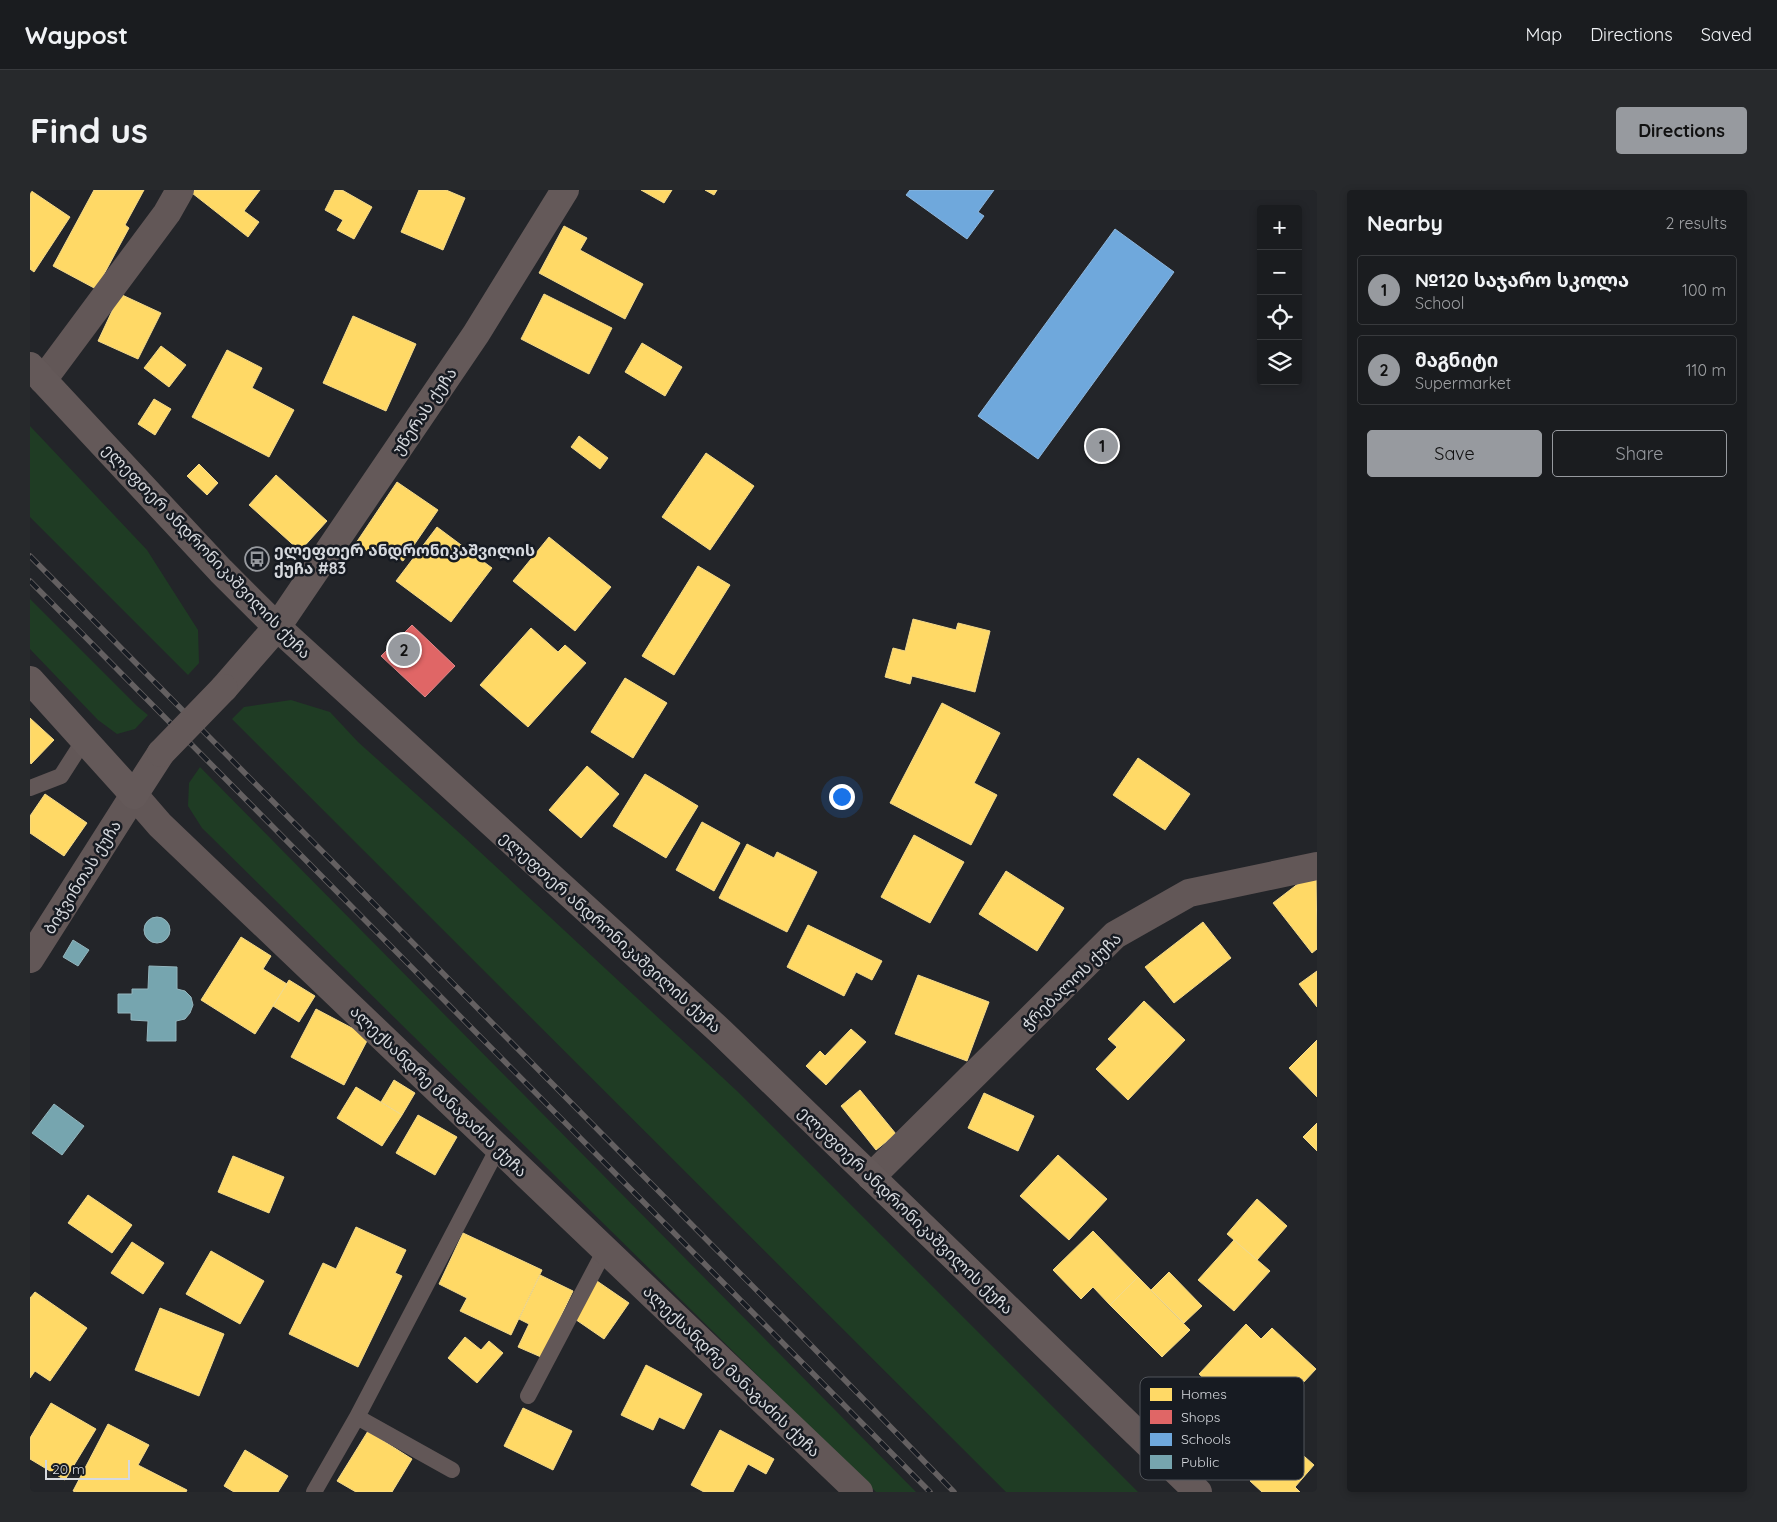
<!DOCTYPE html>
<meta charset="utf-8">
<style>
:root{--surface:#1a1c1f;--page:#27292c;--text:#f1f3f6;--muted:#9fa1a4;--line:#383a3d;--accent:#979a9f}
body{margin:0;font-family:Quicksand,"Noto Sans Georgian",sans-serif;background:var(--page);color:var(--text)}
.controls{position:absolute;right:15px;top:15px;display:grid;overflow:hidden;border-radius:5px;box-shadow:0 2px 8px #0003}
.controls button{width:45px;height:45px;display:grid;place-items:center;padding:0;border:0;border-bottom:1px solid var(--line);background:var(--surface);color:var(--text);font:25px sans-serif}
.scale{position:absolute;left:15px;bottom:12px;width:85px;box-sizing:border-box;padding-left:5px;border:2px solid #d6d9de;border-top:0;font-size:14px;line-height:18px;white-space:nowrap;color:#d6d9de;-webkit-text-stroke:4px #171b22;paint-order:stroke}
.you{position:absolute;left:811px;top:606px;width:18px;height:18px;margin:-12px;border:4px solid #fff;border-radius:50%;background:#1a73e8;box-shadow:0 0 0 8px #1a73e833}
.badge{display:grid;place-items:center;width:32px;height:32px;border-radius:50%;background:var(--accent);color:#111;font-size:16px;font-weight:700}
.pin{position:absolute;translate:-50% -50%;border:2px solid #fff;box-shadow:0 1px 5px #0006}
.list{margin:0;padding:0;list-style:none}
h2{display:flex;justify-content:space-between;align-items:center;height:65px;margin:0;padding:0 20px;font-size:21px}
h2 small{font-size:16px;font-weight:400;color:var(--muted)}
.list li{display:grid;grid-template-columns:32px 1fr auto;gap:15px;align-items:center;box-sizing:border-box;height:70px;margin:0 10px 10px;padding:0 10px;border:1px solid var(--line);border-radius:5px}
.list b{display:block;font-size:19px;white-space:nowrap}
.list p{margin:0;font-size:16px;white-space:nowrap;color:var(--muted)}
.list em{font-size:16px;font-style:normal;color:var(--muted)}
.actions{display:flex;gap:10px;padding:15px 20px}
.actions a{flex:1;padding:11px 0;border:1px solid var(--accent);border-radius:5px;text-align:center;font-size:18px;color:var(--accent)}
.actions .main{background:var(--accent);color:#111}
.icon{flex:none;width:28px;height:28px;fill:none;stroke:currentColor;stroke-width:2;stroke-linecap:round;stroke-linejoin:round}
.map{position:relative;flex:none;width:1287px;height:1302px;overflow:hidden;border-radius:5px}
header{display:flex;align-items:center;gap:30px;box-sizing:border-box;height:70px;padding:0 25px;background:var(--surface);border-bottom:1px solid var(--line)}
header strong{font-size:24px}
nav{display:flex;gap:28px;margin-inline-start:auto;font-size:18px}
.intro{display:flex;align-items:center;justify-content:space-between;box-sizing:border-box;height:120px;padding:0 30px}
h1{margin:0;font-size:35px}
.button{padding:12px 22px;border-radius:5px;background:var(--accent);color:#111;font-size:18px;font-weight:700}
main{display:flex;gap:30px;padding:0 30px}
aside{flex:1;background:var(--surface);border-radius:5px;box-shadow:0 2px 8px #0003}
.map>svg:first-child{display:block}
</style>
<header>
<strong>Waypost</strong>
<nav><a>Map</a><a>Directions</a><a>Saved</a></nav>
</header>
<div class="intro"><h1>Find us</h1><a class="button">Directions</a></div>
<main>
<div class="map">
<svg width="1287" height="1302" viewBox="0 0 1287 1302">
<rect width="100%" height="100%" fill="#232529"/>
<path fill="#1f3c24" d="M0,236L117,360L168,440L169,473L158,485L0,327Z
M0,409L107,516L118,525L105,539L87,544L68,530L0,459Z
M261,510L300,522L328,552L435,648L707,901L1108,1302H976L202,529L214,517Z
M170,577L886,1302H846L172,638L158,616L159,593Z"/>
<path fill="#ffd966" stroke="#f3d98a" d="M0,0L40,27L4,82L0,79Z
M64,0H114L95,35L99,38L66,99L23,76Z
M165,0H230L214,21L229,32L218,47L162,3Z
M305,0H312L342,17L324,49L307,40L313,30L295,20Z
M389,0H416L435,8L413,60L371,42Z
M611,0H642L634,13Z
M675,0H687L684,5Z
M534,36L557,48L550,60L613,94L595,129L509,83Z
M90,104L131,123L108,169L68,151Z
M514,104L582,138L559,184L491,149Z
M323,126L386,154L356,221L293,193Z
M612,153L652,177L635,206L595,182Z
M131,156L156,175L139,197L114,178Z
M197,160L232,178L222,198L264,220L239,267L162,227Z
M124,209L141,219L125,245L108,234Z
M549,246L578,268L570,279L541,257Z
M676,263L724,296L680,360L632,327Z
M169,274L188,293L177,305L157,286Z
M246,285L297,331L270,361L219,315Z
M367,292L408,320L373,371L348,355L342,364L326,353Z
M407,337L462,378L421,432L366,391Z
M519,347L581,397L545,441L483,391Z
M668,376L700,395L644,485L612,466Z
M883,429L926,440L928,433L960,441L945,502L882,486L880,494L855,487L863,458L875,461Z
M501,438L528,462L535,455L556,473L498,537L450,495Z
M595,488L637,513L603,568L561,542Z
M912,513L970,543L944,593L967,605L941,655L860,613Z
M0,528L24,550L1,574L0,572Z
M1108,568L1160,604L1135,640L1083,605Z
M557,576L589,604L551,648L519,620Z
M615,584L668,616L636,668L583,636Z
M15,604L57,633L34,666L0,643V626Z
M672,632L710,653L684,701L646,680Z
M884,645L934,672L900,733L851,707Z
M717,654L744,668L747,662L787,682L757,742L689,708Z
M1286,680L1287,759L1282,763L1243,713Z
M976,681L1034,718L1007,761L949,724Z
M1173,732L1201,768L1144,813L1115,777Z
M778,735L852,771L842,790L826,782L814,806L757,777Z
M211,747L241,766L233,779L257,794L225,844L171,810Z
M1287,781V817L1269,794Z
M888,785L959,812L937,871L865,844Z
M259,790L285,806L269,832L243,816Z
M1114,811L1155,850L1098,910L1066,879L1087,857L1078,849Z
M286,819L339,847L314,895L261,867Z
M821,839L836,852L796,895L776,876L790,861L795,866Z
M1287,850V907L1259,878Z
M364,890L385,903L372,925L351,912Z
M326,897L372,925L352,956L307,928Z
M830,900L866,944L846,960L811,916Z
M954,903L1004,926L988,961L938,938Z
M388,925L427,947L405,985L366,963Z
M1287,933V961L1273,947Z
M1028,965L1077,1009L1039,1050L990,1006Z
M203,966L254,987L239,1023L188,1002Z
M58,1005L102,1035L82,1063L38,1033Z
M1227,1009L1257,1036L1227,1070L1197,1044Z
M326,1037L376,1060L365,1083L372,1086L328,1177L259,1144L293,1073L306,1079Z
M1063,1041L1108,1087L1080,1115L1063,1097L1051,1109L1023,1080Z
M433,1043L512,1080L481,1145L430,1121L437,1108L409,1094Z
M1204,1050L1240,1081L1204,1121L1168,1090Z
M102,1052L134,1073L113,1104L81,1083Z
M181,1061L234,1091L210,1134L156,1104Z
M1139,1082L1172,1116L1154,1133L1121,1100Z
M510,1085L543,1101L511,1167L488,1157L499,1134L489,1129Z
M1108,1087L1160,1140L1132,1167L1080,1115Z
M567,1091L599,1113L574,1149L542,1127Z
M5,1102L57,1138L20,1191L5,1181L0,1188V1108Z
M130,1118L194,1144L169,1206L105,1180Z
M1216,1134L1231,1149L1242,1138L1286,1179L1229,1240L1169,1184Z
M435,1147L451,1160L459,1151L473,1163L447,1193L418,1168Z
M616,1175L672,1204L654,1239L629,1227L623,1240L591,1225Z
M21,1213L66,1239L35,1290L0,1269V1248Z
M493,1218L542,1241L523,1280L474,1256Z
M78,1234L119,1255L108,1275L157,1300L156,1302H46L43,1301Z
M690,1240L744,1269L736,1284L718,1274L703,1302H674L661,1295Z
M338,1241L382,1269L362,1302H326L307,1291Z
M1257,1251L1284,1275L1265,1297L1270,1302H1232L1220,1291Z
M215,1260L258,1286L248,1302H204L194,1296Z"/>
<path fill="#e06666" stroke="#dd888a" d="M382,435L425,476L395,507L351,466Z"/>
<path fill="#6fa8dc" stroke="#8eb7dd" d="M880,0H964L948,22L954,26L937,49L876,5Z
M1085,39L1144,82L1008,269L948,226Z"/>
<path fill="#76a5af" stroke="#93b5bd" d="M114 740a13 13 0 1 1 26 0a13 13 0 1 1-26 0Z
M43,750L59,760L48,776L33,767Z
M119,776L147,777V799L155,801L161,807L163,815L160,823L155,829L146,831V851H117L118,831L101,830V823H88V804H102V799H118Z
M24,914L54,936L32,965L2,943Z"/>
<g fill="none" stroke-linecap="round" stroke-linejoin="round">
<path stroke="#625757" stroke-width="16" d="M0,598L31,586L54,550
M498,1206L575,1060
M327,1227L422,1280
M284,1302L327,1227L468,958"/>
<path stroke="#625757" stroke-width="28" d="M13,190L137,23L150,0
M0,769L104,605L130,635L829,1302
M841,987L1085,745L1159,703L1287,676"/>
<path stroke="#645959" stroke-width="28" d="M0,176L191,381L247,437L690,841L1168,1302
M0,490L104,605L131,563
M194,498L247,437L446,144L535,0"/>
<g stroke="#646061" stroke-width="5.5">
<path id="rail" d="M0,366L767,1141L924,1302
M0,391L900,1302"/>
</g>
<use href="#rail" stroke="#171b22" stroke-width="4" stroke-dasharray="11" stroke-linecap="butt"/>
<path stroke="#645959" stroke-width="28" d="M131,563L194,498"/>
</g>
<defs>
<g id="bus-ring" transform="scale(1.25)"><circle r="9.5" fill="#171b22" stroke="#979a9f" stroke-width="1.5"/><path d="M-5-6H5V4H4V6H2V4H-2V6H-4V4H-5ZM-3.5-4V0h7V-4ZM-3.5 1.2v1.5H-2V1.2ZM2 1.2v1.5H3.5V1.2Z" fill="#979a9f"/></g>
</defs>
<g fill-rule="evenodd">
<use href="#bus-ring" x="227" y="369"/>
</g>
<g text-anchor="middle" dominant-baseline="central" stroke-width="5" stroke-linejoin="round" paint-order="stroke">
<g font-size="16" fill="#d6d9de" stroke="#171b22">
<text transform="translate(394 221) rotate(-56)">უწერას ქუჩა</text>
<text transform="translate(177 361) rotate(46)">ელეფთერ ანდრონიკაშვილის ქუჩა</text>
<text transform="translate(52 687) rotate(-58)">ბიჭვინთას ქუჩა</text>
<text transform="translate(581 742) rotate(42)">ელეფთერ ანდრონიკაშვილის ქუჩა</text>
<text transform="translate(1041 791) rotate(-44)">ჭრებალოს ქუჩა</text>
<text transform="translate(409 901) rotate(44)">ალექსანდრე მანაგაძის ქუჩა</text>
<text transform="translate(876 1020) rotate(44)">ელეფთერ ანდრონიკაშვილის ქუჩა</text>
<text transform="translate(702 1181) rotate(44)">ალექსანდრე მანაგაძის ქუჩა</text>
</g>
<g font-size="16" font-weight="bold" fill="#d6d9de" stroke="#171b22" text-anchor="start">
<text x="244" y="360">ელეფთერ ანდრონიკაშვილის<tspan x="244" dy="18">ქუჩა #83</tspan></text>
</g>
</g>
<rect x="1110" y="1187" width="164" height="103" rx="8" fill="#171b22" stroke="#50545a" stroke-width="1"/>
<rect x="1120" y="1198" width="22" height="13" fill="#ffd966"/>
<rect x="1120" y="1220" width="22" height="14" fill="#e06666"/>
<rect x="1120" y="1243" width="22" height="13" fill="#6fa8dc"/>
<rect x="1120" y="1265" width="22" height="14" fill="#76a5af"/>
<g font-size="14" fill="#d6d9de">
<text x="1151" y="1209">Homes</text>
<text x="1151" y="1232">Shops</text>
<text x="1151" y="1254">Schools</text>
<text x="1151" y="1277">Public</text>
</g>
</svg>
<div class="controls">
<button>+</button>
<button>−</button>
<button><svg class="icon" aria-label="locate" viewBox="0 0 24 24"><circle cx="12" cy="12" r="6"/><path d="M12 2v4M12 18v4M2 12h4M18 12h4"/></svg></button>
<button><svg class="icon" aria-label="layers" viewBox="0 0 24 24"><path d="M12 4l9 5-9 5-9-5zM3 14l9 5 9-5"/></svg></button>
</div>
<div class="scale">20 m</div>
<div class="you"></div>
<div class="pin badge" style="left:1072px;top:256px">1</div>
<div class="pin badge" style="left:374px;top:460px">2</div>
</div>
<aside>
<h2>Nearby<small>2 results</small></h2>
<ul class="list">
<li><span class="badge">1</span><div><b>№120 საჯარო სკოლა</b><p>School</p></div><em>100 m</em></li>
<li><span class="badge">2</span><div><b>მაგნიტი</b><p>Supermarket</p></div><em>110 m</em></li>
</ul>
<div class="actions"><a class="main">Save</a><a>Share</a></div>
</aside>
</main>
